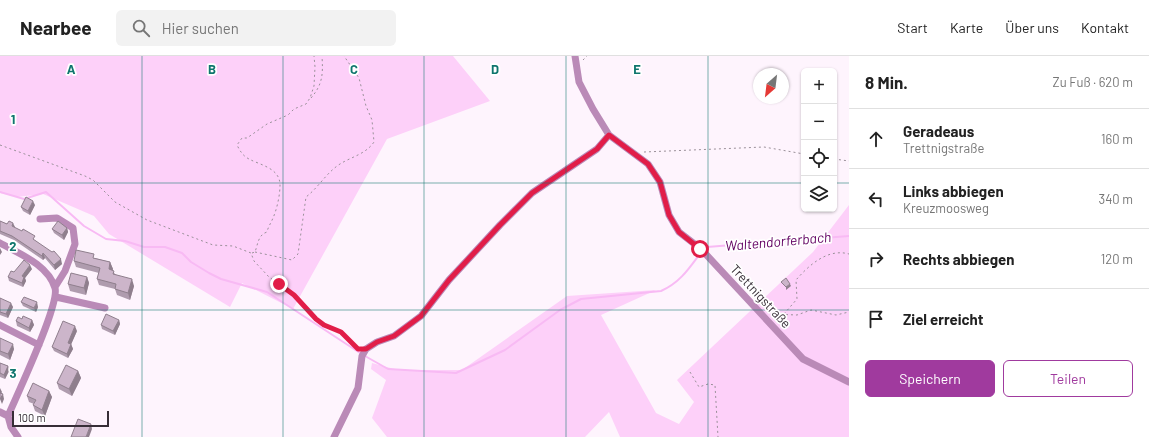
<!DOCTYPE html>
<html lang="de">
<meta charset="utf-8">
<style>
:root{--surface:#fff;--page:#f2f2f2;--text:#222;--muted:#767676;--line:#e0e0e0;--accent:#a03a9e}
body{margin:0;font-family:Barlow,sans-serif;background:var(--page);color:var(--text)}
.controls{position:absolute;right:12px;top:12px;display:grid;overflow:hidden;border-radius:6px;box-shadow:0 1px 3px #0004}
.controls button{width:36px;height:36px;display:grid;place-items:center;padding:0;border:0;border-bottom:1px solid var(--line);background:var(--surface);color:var(--text);font:20px sans-serif}
.compass{position:absolute;left:753px;top:12px;width:36px;height:36px;border-radius:50%;background:var(--surface);box-shadow:0 1px 3px #0004;rotate:208deg}
.scale{position:absolute;left:12px;bottom:10px;width:97px;box-sizing:border-box;padding-left:4px;border:2px solid #372e37;border-top:0;font-size:11px;line-height:14px;white-space:nowrap;color:#372e37;-webkit-text-stroke:3px #fff;paint-order:stroke}
.stop{position:absolute;width:12px;height:12px;margin:-9px;border:3px solid #e11d48;border-radius:50%;background:#fff}
.stop.end{background:#e11d48;border-color:#fff;box-shadow:0 1px 4px #0008}
.list{margin:0;padding:0;list-style:none}
h2{display:flex;justify-content:space-between;align-items:center;height:52px;margin:0;padding:0 16px;font-size:17px}
h2 small{font-size:13px;font-weight:400;color:var(--muted)}
.list li{display:grid;grid-template-columns:26px 1fr auto;gap:12px;align-items:center;box-sizing:border-box;height:60px;padding:0 16px;border-top:1px solid var(--line)}
.list b{display:block;font-size:15px;white-space:nowrap}
.list p{margin:0;font-size:13px;white-space:nowrap;color:var(--muted)}
.list em{font-size:13px;font-style:normal;color:var(--muted)}
.actions{display:flex;gap:8px;padding:12px 16px}
.actions a{flex:1;padding:9px 0;border:1px solid var(--accent);border-radius:6px;text-align:center;font-size:14px;color:var(--accent)}
.actions .main{background:var(--accent);color:#fff}
.icon{flex:none;width:22px;height:22px;fill:none;stroke:currentColor;stroke-width:2;stroke-linecap:round;stroke-linejoin:round}
.map{position:relative;flex:none;width:849px;height:381px;overflow:hidden}
header{display:flex;align-items:center;gap:24px;box-sizing:border-box;height:56px;padding:0 20px;background:var(--surface);border-bottom:1px solid var(--line)}
header strong{font-size:19px}
nav{display:flex;gap:22px;margin-inline-start:auto;font-size:14px}
.search{width:280px;height:36px;background:var(--page);display:flex;align-items:center;gap:10px;box-sizing:border-box;padding:0 14px;border-radius:6px;color:var(--muted);font-size:15px}
main{display:flex}
aside{flex:1;background:var(--surface)}
.map>svg:first-child{display:block}
</style>
<header>
<strong>Nearbee</strong>
<div class="search"><svg class="icon" aria-label="search" viewBox="0 0 24 24"><circle cx="10" cy="10" r="6"/><path d="M15 15l6 6"/></svg>Hier suchen</div>
<nav><a>Start</a><a>Karte</a><a>Über uns</a><a>Kontakt</a></nav>
</header>
<main>
<div class="map">
<svg width="849" height="381" viewBox="0 0 849 381">
<rect width="100%" height="100%" fill="#fef4fd"/>
<path fill="#fdd0f9" d="M0,0H453L490,45L387,83L293,253L242,227L230,251L109,178L94,160L43,138L17,141L0,137Z
M849,149V381H620L609,356L585,381H387L372,362L386,324L371,313L372,307L398,314H462L567,240L656,234L601,259L656,357L679,368L694,346L677,324L813,196Z"/>
<g fill="none" stroke-linecap="round" stroke-linejoin="round">
<path stroke="#f8baf4" stroke-width="2" d="M0,136L24,143L46,136L84,170L106,183L125,185L144,191H165L182,197L191,206L209,217L221,223L267,236L360,297
M707,191L849,180
M365,300L388,313L456,317L505,294L560,254L581,243L661,235C679,227 688,214 699,199"/>
<path stroke="#9a9099" stroke-width="1" stroke-dasharray="2 3" stroke-linecap="butt" d="M583,4L587,0
M311,42C323,28 323,18 322,0
M0,89L85,120L93,124L115,146L147,164L213,189L233,190L251,197L254,205L269,221L294,239L316,263L324,269L341,276L358,293
M644,96L764,91L804,98
M834,103L849,105
M255,196L292,204L298,198L306,141C319,131 326,117 340,108C351,101 366,98 374,86L372,64L366,50L359,22L344,0
M252,197L255,196C258,188 258,179 267,176C268,171 271,167 273,162C277,153 280,139 280,129C280,112 260,109 249,103C243,100 240,95 237,89L242,82H247L267,68L288,59L294,53L306,48L310,42L314,30L315,11L314,0
M771,258L797,259L811,254L836,259L849,256
M784,258L797,243L796,224C809,209 828,192 849,198
M690,316L699,331L708,328L715,329L718,381"/>
<path stroke="#ba8ab7" stroke-width="7" d="M575,0L579,26L593,53L609,79L648,108L660,126L669,159L679,176L701,193L803,303L849,326
M40,163L57,162L73,172L75,188L65,215L55,231
M0,187C20,198 48,209 55,232C60,248 17,339 8,360L11,371L18,381
M56,241L105,252
M0,269L39,289
M0,356L8,360
M334,381L358,332L362,300L366,293L377,286L394,280L421,260L449,224L500,169L532,137L597,93L609,79"/>
</g>
<path fill="#af9cae" d="M35,149L30,159L23,155L21,151Z
M0,165L15,171V172L36,185L62,208L55,214L45,202L43,204L14,184L0,178Z
M67,172L68,176L64,184L54,177L52,173Z
M95,202L110,206L113,213L112,214L115,218L134,230L130,244L117,239L115,233L99,229L97,223L99,217L76,211L74,205Z
M32,213L25,222L26,225L23,231L9,225L8,221L14,216Z
M87,221L89,227L86,239L70,235L68,228Z
M0,242L13,251L8,262L0,259Z
M21,246L38,251L36,256L23,250Z
M22,263L32,264L34,269L30,276L17,270L16,265Z
M119,264L120,268L115,279L102,273L101,269Z
M77,275L71,288L73,293L68,302L54,295L52,291Z
M0,282L14,293L10,304L0,299Z
M0,307L8,310L9,315L5,323L0,321Z
M78,315L81,322L72,340L59,333L57,327Z
M49,335L52,341L45,360L35,355L33,349L34,348L29,346L27,340Z"/>
<path fill="#8f7f8d" d="M33,145L35,149L30,159L28,155Z
M13,167L15,171L13,175L12,170Z
M67,172L68,176L64,184L62,179Z
M0,192L2,196L0,199Z
M43,197L45,202L43,204L42,200Z
M61,203L62,208L55,214L54,209Z
M110,206L113,213L111,220L109,213Z
M30,209L32,213L25,222L26,225L23,231L22,227V220Z
M87,221L89,227L86,239L84,232Z
M132,223L134,230L130,244L128,237Z
M790,228L791,230L786,234V231Z
M37,246L38,251L36,256L34,252Z
M11,247L13,251L8,262L6,258Z
M32,264L34,269L30,276L29,272Z
M119,264L120,268L115,279L113,275Z
M75,270L77,275L70,291L68,287Z
M13,288L14,293L10,304L8,298Z
M71,288L73,293L68,302L67,298Z
M8,310L9,315L5,323L4,319Z
M78,315L81,322L72,340L69,333Z
M0,332L2,336L0,340Z
M49,335L52,341L45,360L42,354Z
M3,338L4,343L2,348L0,343Z
M91,368L92,373L89,381H86Z"/>
<path fill="#ccb5ca" stroke="#8f7f8d" d="M26,141L33,145L28,155L21,151Z
M0,165L7,168L9,165L13,167L12,170L22,175L23,173L35,180L33,183L52,196L54,195L61,203L54,209L43,197L42,200L12,180L0,175Z
M58,165L67,172L62,179L52,173Z
M76,194L94,198L93,202L110,206L109,213L114,215L113,218L132,223L128,237L115,233L116,228L97,223L100,212L74,205Z
M24,204L30,209L22,220L24,221L22,227L8,221L11,215L14,216Z
M71,217L87,221L84,232L68,228Z
M786,222L790,228L786,231L781,226Z
M24,241L37,246L34,252L21,246Z
M0,242L11,247L6,258L0,256Z
M106,258L119,264L113,275L101,269Z
M23,260L32,264L29,272L16,265L18,261L22,263Z
M63,265L75,270L68,287L71,288L67,298L52,291Z
M0,282L13,288L8,298L0,295Z
M0,307L8,310L4,319L0,317Z
M66,309L78,315L69,333L57,327Z
M33,327L49,335L42,354L33,349L36,344L27,340Z
M0,337L3,338L0,343Z
M78,363L91,368L86,381H71Z"/>
<g fill="none" stroke-linecap="round" stroke-linejoin="round">
<path stroke="#e11d48" stroke-width="5" d="M279,228L294,239L316,263L324,269L341,276L358,293H366L377,286L394,280L421,260L449,224L500,169L532,137L597,93L609,79L648,108L660,126L669,159L679,176L700,193"/>
</g>
<path fill="none" stroke="#0f766e" stroke-width="1" stroke-opacity="0.55" d="M142,0V381M283,0V381M424,0V381M566,0V381M708,0V381M0,127H804M834,127H849M0,254H849"/>
<g text-anchor="middle" dominant-baseline="central" stroke-width="3.5" stroke-linejoin="round" paint-order="stroke">
<g font-size="13" fill="#372e37" stroke="#fff">
<text transform="translate(761 240) rotate(47)">Trettnigstraße</text>
</g>
<g font-size="14" font-style="italic" fill="#620162" stroke="#fff">
<text transform="translate(778 185) rotate(-5)">Waltendorferbach</text>
</g>
</g>
<g font-size="13" text-anchor="middle" font-weight="bold" fill="#0f766e" stroke="#fff" stroke-width="3.5" stroke-linejoin="round" paint-order="stroke">
<text x="71" y="18">A</text>
<text x="212" y="18">B</text>
<text x="354" y="18">C</text>
<text x="495" y="18">D</text>
<text x="637" y="18">E</text>
<text x="13" y="68">1</text>
<text x="13" y="195">2</text>
<text x="13" y="322">3</text>
</g>
</svg>
<div class="controls">
<button>+</button>
<button>−</button>
<button><svg class="icon" aria-label="locate" viewBox="0 0 24 24"><circle cx="12" cy="12" r="6"/><path d="M12 2v4M12 18v4M2 12h4M18 12h4"/></svg></button>
<button><svg class="icon" aria-label="layers" viewBox="0 0 24 24"><path d="M12 4l9 5-9 5-9-5zM3 14l9 5 9-5"/></svg></button>
</div>
<svg class="compass" viewBox="-18 -18 36 36"><path d="M0-13l5 13h-10z" fill="#e53935"/><path d="M0 13l5-13h-10z" fill="#767676"/></svg>
<div class="scale">100 m</div>
<div class="stop" style="left:700px;top:193px"></div>
<div class="stop end" style="left:279px;top:228px"></div>
</div>
<aside>
<h2>8 Min.<small>Zu Fuß · 620 m</small></h2>
<ul class="list">
<li><svg class="icon" aria-label="ahead" viewBox="0 0 24 24"><path d="M12 20V5M6 11l6-6 6 6"/></svg><div><b>Geradeaus</b><p>Trettnigstraße</p></div><em>160 m</em></li>
<li><svg class="icon" aria-label="left" viewBox="0 0 24 24"><path d="M17 20v-9H6M10 6l-5 5 5 5"/></svg><div><b>Links abbiegen</b><p>Kreuzmoosweg</p></div><em>340 m</em></li>
<li><svg class="icon" aria-label="right" viewBox="0 0 24 24"><path d="M7 20v-9h11M14 6l5 5-5 5"/></svg><div><b>Rechts abbiegen</b></div><em>120 m</em></li>
<li><svg class="icon" aria-label="arrive" viewBox="0 0 24 24"><path d="M6 21V4h12l-3 4 3 4H6"/></svg><div><b>Ziel erreicht</b></div></li>
</ul>
<div class="actions"><a class="main">Speichern</a><a>Teilen</a></div>
</aside>
</main>
